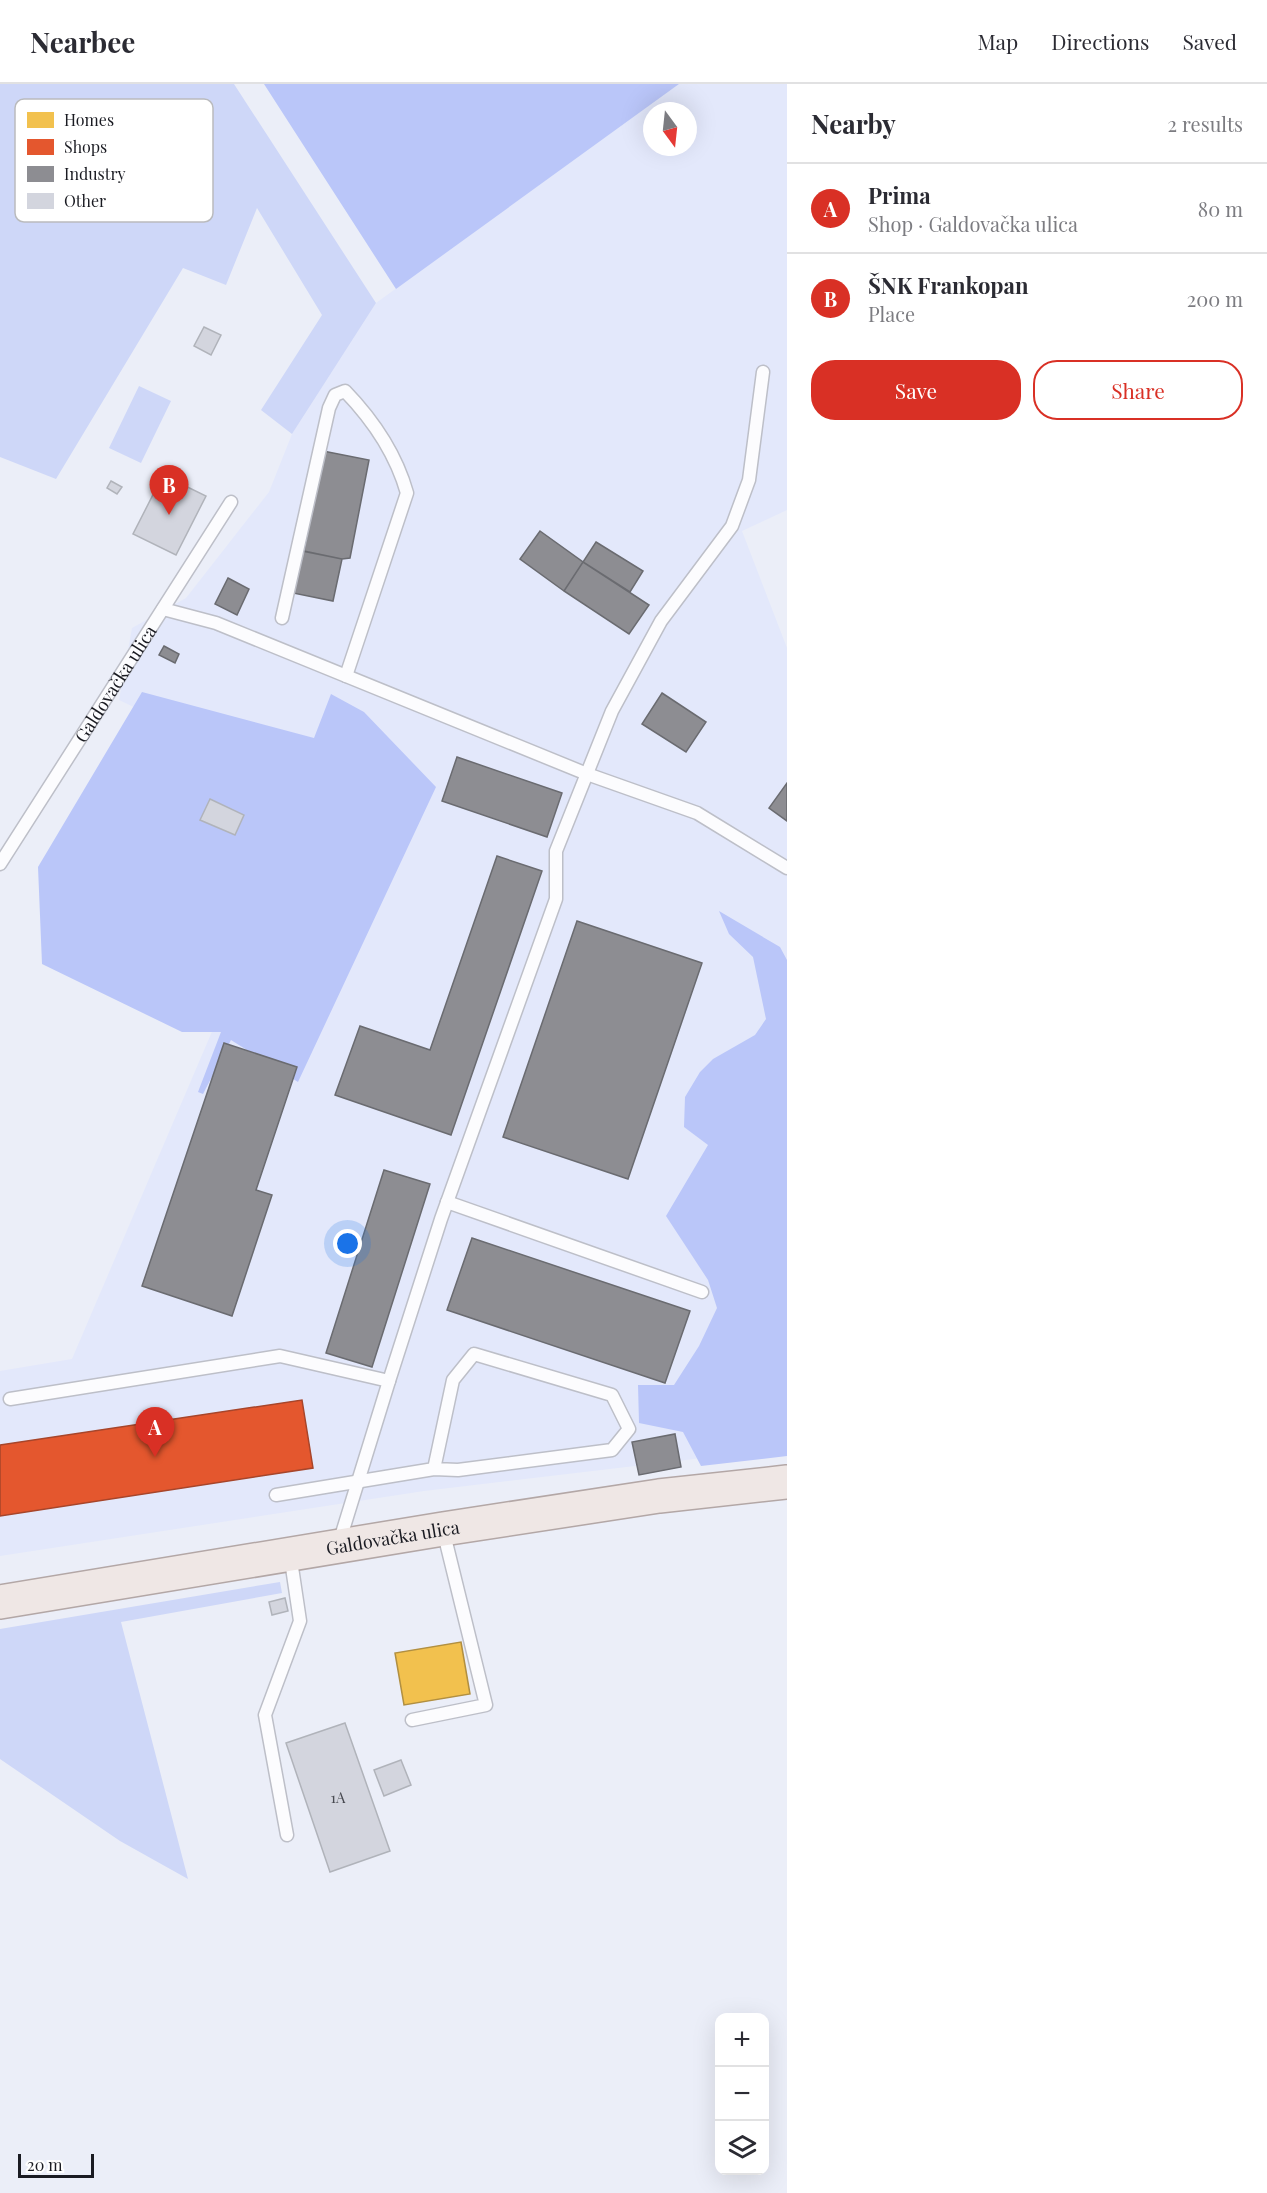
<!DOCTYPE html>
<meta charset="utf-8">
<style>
:root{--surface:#fff;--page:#f2f2f3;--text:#2b2b33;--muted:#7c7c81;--line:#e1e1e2;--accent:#d93025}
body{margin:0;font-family:"Playfair Display",serif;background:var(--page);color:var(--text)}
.controls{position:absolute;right:18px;bottom:18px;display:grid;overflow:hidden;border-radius:12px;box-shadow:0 6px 24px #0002}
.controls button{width:54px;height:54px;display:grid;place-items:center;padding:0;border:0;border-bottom:2px solid var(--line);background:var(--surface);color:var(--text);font:30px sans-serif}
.compass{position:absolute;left:643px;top:18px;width:54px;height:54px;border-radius:50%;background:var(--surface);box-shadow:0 6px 24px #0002;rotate:165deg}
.scale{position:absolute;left:18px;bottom:15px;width:76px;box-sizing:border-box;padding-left:6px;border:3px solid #1a1b22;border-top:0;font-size:16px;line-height:21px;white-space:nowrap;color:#1a1b22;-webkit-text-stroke:4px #fff;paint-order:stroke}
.you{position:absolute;left:348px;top:1160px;width:21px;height:21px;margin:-15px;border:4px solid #fff;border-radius:50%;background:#1a73e8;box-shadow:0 0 0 9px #1a73e833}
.badge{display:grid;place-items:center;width:39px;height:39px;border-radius:50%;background:var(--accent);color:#fff;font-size:20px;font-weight:700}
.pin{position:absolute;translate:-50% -50px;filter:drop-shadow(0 2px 3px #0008)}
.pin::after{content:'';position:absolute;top:32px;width:21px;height:18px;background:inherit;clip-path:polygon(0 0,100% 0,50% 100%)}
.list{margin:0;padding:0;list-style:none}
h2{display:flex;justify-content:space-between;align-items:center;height:78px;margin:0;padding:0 24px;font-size:26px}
h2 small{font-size:20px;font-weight:400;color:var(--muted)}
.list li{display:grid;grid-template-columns:39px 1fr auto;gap:18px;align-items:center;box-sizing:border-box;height:90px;padding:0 24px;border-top:2px solid var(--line)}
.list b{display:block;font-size:22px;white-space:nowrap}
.list p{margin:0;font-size:20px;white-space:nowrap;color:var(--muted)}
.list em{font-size:20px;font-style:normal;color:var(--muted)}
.actions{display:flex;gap:12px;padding:18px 24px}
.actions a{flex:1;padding:14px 0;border:2px solid var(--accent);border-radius:24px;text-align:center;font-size:21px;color:var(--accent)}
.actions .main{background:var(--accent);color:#fff}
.icon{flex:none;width:33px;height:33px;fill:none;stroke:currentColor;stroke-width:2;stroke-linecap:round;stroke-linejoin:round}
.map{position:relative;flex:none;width:787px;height:2109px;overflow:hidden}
header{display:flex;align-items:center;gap:36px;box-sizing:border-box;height:84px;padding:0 30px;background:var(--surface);border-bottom:2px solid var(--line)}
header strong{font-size:28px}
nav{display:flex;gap:33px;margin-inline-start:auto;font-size:21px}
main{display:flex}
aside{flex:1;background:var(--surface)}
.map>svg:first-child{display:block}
</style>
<header>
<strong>Nearbee</strong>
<nav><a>Map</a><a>Directions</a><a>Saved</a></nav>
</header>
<main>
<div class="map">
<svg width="787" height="2109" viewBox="0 0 787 2109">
<rect width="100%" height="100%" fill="#ebeef8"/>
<path fill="#e3e8fb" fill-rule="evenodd" d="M679,0H787V426L742,447L787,564V1364L424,1407L0,1472V1287L72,1275L314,709L119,616L132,544L186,514L269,408L292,350L376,219ZM652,27H688V63H652Z"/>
<path fill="#ced7f8" d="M0,0H234L376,219L292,350L261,326L322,231L257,124L226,201L183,184L56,395L0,373Z
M139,302L171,317L141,379L109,364Z
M280,1498L282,1509L121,1538L188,1795L120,1757L0,1675V1545Z"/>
<path fill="#bac6f9" d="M264,0H679L396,205Z
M142,608L314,654L331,610L364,628L436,703L298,998L231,956L203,1010L198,1008L221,948H182L42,880L38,783Z
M719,827L780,863L787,876V1372L701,1382L683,1348L639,1339L638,1301H674L699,1262L717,1224L708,1196L666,1132L708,1061L684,1043L685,1013L700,988L713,975L755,951L766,935L753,873L729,850Z"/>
<path fill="#f2c14e" stroke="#b18f41" stroke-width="1.5" d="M461,1558L470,1610L404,1621L395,1569Z"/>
<path fill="#e4572e" stroke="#a7452a" stroke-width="1.5" d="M302,1316L313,1384L0,1432V1361Z"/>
<path fill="#8d8d92" stroke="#6a6b70" stroke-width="1.5" d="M323,367L369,376L350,474L342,475L304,467Z
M540,447L583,478L564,507L520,475Z
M596,458L643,487L630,508L583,478Z
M297,466L342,475L333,517L293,509Z
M583,478L649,521L629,550L564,507Z
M228,494L249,505L237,531L215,520Z
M164,562L179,570L175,579L159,571Z
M662,609L706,638L686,668L642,640Z
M457,673L562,709L547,753L442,717Z
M787,699V737L769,724Z
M497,772L542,787L451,1051L335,1011L360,942L430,966Z
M577,837L702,879L628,1095L503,1053Z
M224,959L297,983L256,1106L272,1111L232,1232L142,1202Z
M384,1086L430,1100L372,1283L326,1269Z
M472,1154L690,1227L665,1299L447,1226Z
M675,1350L681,1383L639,1391L632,1358Z"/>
<path fill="#d3d5de" stroke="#b0b3ba" stroke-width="1.5" d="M204,243L221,251L211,271L194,262Z
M163,391L206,412L176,471L133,450Z
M111,397L122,403L117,410L107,404Z
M210,715L244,731L235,751L200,736Z
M285,1514L288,1527L272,1531L269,1518Z
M345,1639L390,1767L330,1788L286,1659Z
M401,1676L411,1701L384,1712L374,1686Z"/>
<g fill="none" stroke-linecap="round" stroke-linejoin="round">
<g stroke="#bdbfc8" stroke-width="15">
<g id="lane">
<path d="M163,525L216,539L587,690L697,729L787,784"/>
<path d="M282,534L329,324L335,311L345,307C373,336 396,370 407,409L346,592"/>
<path id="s1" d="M0,780L231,418"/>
<path d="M447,1118L702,1208"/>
<path d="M10,1315L280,1272L389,1297L441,1135L556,815V767L612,627L661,537L732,442L749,396L763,288"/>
<path d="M276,1411L434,1385L458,1386L612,1366L629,1345L612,1311L474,1270L453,1296L434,1385"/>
<path d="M339,1459L389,1297"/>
<path d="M412,1636L486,1621L443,1446"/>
<path d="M287,1751L265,1631L300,1537L290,1470"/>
</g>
</g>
<g stroke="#b3a7a6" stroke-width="36">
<g id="primary">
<path id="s2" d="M0,1518L443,1445L659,1412L787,1398"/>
</g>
</g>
<use href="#lane" stroke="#fcfcfe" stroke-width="12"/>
<use href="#primary" stroke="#efe7e5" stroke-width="33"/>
</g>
<g text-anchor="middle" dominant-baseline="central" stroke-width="6" stroke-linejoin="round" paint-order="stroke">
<g font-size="15" fill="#484a51">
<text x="338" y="1713">1A</text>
</g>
<g font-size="18" fill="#1a1b22" stroke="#fff">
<text stroke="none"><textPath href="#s1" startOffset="214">Galdovačka ulica</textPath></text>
<text stroke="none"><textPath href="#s2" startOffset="398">Galdovačka ulica</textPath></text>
</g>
</g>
<rect x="15" y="15" width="198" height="123" rx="9" fill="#fff" stroke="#babbbd" stroke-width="1.5"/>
<rect x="27" y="28" width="27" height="16" fill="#f2c14e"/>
<rect x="27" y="55" width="27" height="16" fill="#e4572e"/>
<rect x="27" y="82" width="27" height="16" fill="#8d8d92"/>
<rect x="27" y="109" width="27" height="16" fill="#d3d5de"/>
<g font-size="16" fill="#1a1b22">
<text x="64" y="42">Homes</text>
<text x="64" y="69">Shops</text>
<text x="64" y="96">Industry</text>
<text x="64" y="123">Other</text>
</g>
</svg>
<div class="controls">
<button>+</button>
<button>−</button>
<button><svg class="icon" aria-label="layers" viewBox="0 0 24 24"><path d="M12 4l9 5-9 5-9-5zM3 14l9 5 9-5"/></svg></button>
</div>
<svg class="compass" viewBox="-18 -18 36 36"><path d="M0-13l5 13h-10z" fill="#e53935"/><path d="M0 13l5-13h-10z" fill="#7c7c81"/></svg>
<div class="scale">20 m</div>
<div class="you"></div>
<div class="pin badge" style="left:155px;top:1373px">A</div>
<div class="pin badge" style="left:169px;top:431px">B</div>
</div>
<aside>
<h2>Nearby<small>2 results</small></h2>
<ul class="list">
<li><span class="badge">A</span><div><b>Prima</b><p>Shop · Galdovačka ulica</p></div><em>80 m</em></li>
<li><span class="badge">B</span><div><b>ŠNK Frankopan</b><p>Place</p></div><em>200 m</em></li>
</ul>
<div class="actions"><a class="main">Save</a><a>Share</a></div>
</aside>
</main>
